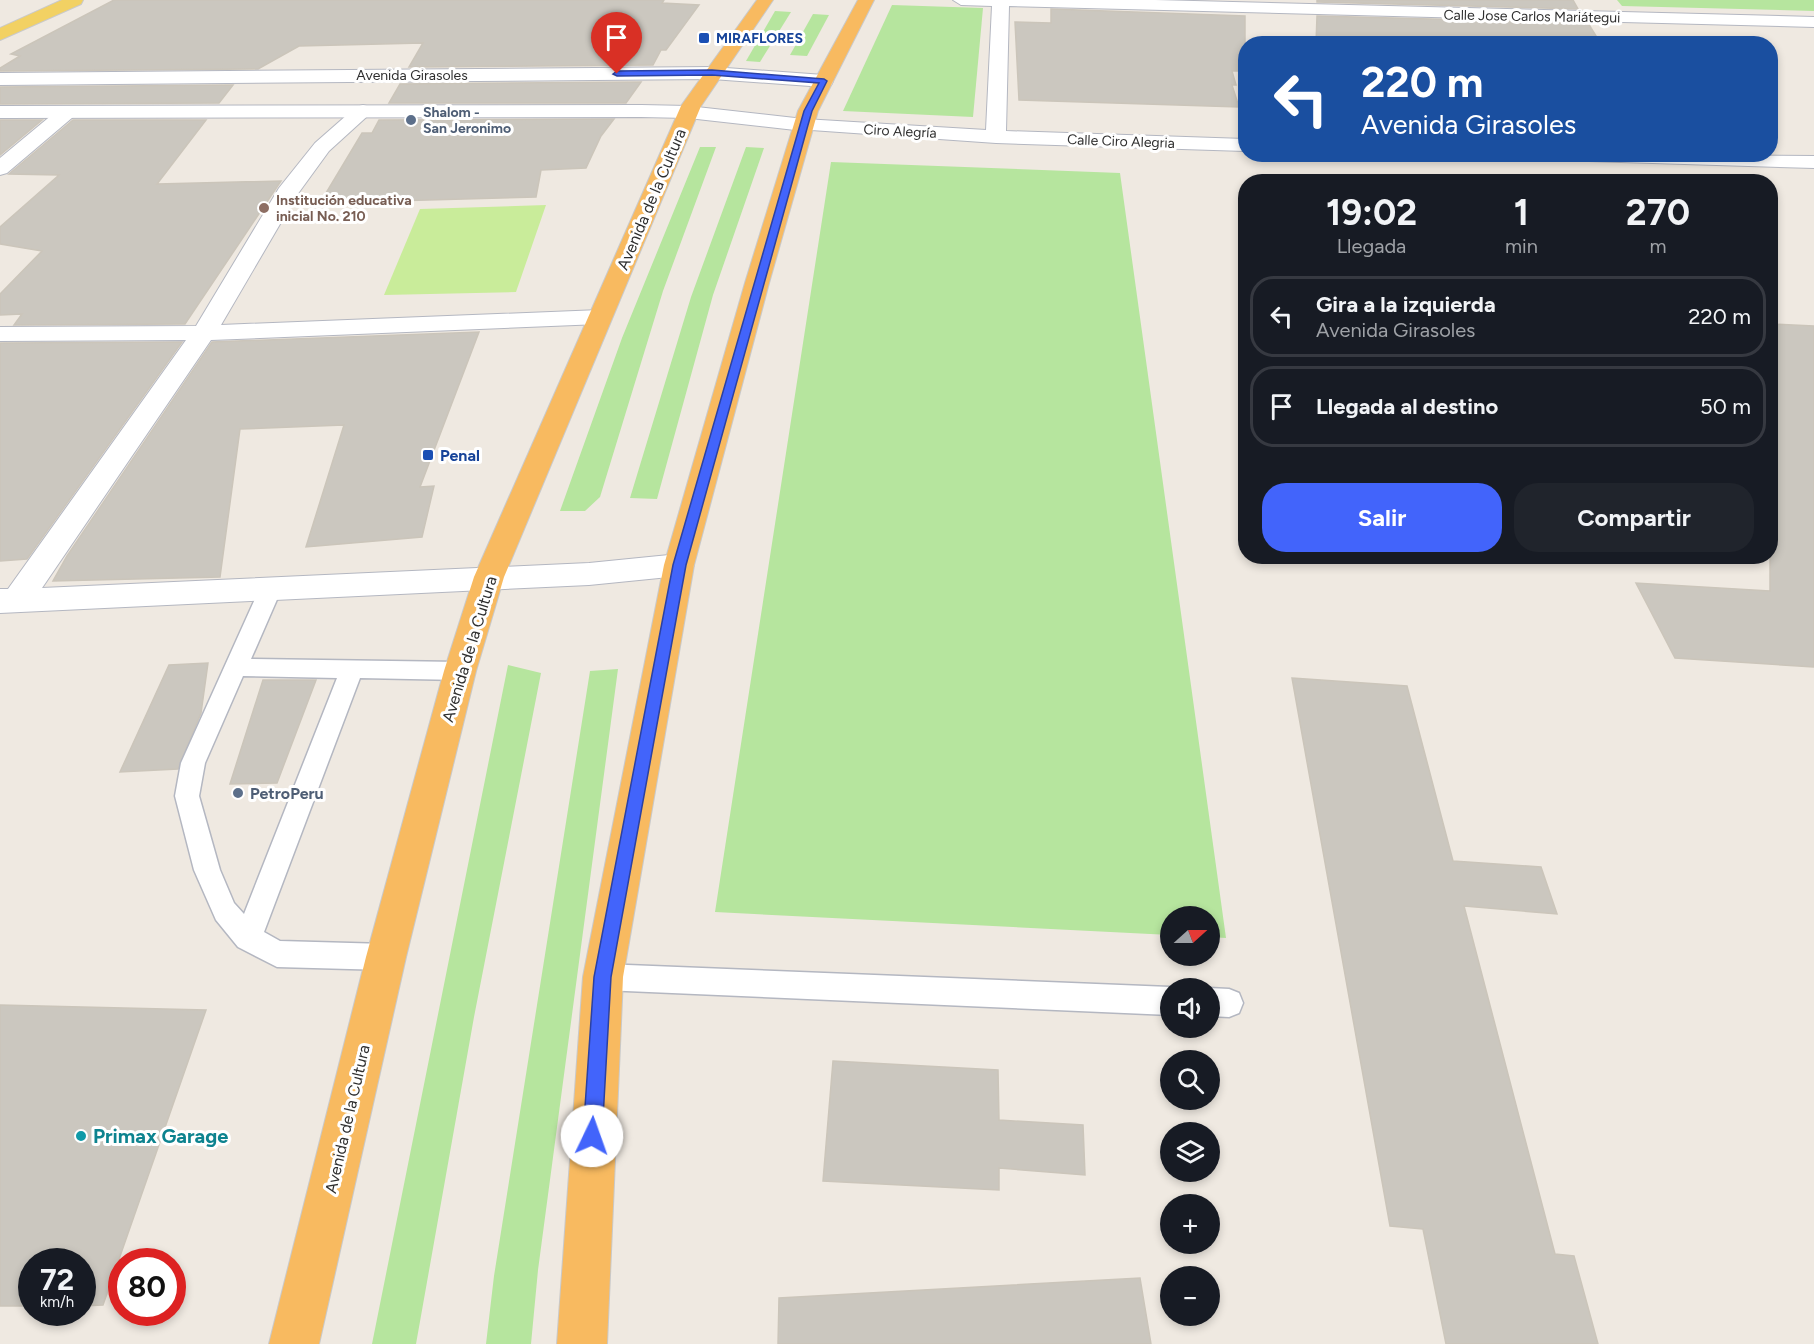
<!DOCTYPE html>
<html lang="es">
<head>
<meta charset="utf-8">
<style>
	:root { --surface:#171b24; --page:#20242c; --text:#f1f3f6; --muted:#9ea1a6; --line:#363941; --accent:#4264fb }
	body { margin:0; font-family:Figtree,sans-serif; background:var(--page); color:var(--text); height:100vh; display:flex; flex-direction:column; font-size:22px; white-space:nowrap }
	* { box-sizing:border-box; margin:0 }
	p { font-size:20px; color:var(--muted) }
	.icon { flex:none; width:33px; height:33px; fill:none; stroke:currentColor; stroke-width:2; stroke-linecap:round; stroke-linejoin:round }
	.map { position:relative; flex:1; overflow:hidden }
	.details { position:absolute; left:1238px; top:174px; width:540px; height:390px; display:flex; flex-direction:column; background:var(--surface); border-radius:24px; box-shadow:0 3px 9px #0003 }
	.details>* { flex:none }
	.guide { position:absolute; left:1238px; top:36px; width:540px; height:126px; border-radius:24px; box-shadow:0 3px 9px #0003; background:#1a4fa0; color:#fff; overflow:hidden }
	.needle { width:39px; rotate:69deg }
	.buttons { position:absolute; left:1160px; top:906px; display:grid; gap:12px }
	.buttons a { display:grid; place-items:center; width:60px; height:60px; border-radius:50%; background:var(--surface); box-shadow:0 3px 9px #0003; font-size:30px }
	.speed { position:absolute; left:18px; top:1248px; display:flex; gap:12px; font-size:30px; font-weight:700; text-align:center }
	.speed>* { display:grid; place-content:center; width:78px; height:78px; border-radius:50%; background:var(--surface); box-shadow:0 3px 9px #0003; line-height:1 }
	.speed small { font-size:15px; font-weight:400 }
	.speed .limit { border:9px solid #d22; background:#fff; color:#111 }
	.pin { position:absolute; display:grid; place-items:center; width:51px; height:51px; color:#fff; margin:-62px -26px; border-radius:50% 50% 50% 0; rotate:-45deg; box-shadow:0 0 6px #0007 }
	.pin .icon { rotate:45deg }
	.me { position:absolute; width:66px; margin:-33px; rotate:3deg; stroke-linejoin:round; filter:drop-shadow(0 0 4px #0008) }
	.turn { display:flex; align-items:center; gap:21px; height:126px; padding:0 24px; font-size:27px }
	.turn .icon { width:78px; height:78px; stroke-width:2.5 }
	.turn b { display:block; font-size:42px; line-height:51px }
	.eta { display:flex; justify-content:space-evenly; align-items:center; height:102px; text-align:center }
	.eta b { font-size:36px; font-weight:700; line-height:42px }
	.cta { display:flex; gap:12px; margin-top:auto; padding:12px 24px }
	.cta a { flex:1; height:69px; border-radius:24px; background:var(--accent); color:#fff; font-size:24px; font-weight:700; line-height:69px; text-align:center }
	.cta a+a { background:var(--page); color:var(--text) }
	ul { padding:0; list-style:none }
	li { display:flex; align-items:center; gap:18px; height:81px; margin:0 12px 9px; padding:0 12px; border:3px solid var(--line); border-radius:24px }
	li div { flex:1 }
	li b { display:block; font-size:22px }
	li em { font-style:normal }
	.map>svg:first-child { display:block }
</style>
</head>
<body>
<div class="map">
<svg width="1814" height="1344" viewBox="0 0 1814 1344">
	<rect width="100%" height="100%" fill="#efe9e1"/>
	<g fill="#b6e59e">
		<polygon points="1617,0 1814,0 1814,11 1622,6"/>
		<polygon points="892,5 983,8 973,117 843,111"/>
		<polygon points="775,11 791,12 760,62 746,61"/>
		<polygon points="813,14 829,15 807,56 790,55"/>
		<polygon points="700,147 716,147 663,291 600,497 585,511 560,511 622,338"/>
		<polygon points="746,147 764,148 713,295 657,499 630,498 691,297"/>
		<polygon points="831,162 1120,173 1226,938 1209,937 1209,916 1170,916 1170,935 715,912"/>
		<polygon points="508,665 541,673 474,1017 416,1344 372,1344"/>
		<polygon points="618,669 538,1270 531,1344 486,1344 494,1276 590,671"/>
	</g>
	<polygon fill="#c9ec9a" points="546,205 516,292 384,295 420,209"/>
	<g fill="#cbc7bf" stroke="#cbc5ba" stroke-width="1.5">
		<polygon points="114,0 664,0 662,3 699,5 666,50 661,50 653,65 409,67 423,43 299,46 258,69 0,71 0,68 20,56 11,54"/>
		<polygon points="1317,0 1573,0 1578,9 1317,2"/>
		<polygon points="1051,9 1245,16 1245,71 1232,71 1236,85 1232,85 1239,107 1019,100 1015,22 1051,23"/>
		<polygon points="1317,16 1588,23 1601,44 1316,44"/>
		<polygon points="641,82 626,103 389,103 400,84"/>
		<polygon points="233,85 219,103 0,104 0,87"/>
		<polygon points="614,119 601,136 586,168 541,170 536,197 320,203 362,133 372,133 379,120"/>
		<polygon points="0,120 42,120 0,155"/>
		<polygon points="73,120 206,120 157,184 281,181 185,324 14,325 22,314 0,315 0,294 42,251 0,244 0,227 59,175 9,174"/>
		<polygon points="1770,324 1814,326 1814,667 1675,658 1636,583 1770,591"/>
		<polygon points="479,332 420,487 434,486 422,537 306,547 344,425 240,429 220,577 53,581 67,556 212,342"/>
		<polygon points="182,342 27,559 0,561 0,343"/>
		<polygon points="208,663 201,713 178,769 120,772 169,665"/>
		<polygon points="1292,678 1407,686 1453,861 1541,867 1557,914 1464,906 1555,1254 1574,1256 1598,1344 1446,1344 1423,1229 1390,1226"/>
		<polygon points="263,680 316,680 277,783 230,784"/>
		<polygon points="0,1005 206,1010 103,1305 82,1306 82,1262 32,1262 32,1306 0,1306"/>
		<polygon points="833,1061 998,1070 999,1120 1083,1125 1085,1175 999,1168 999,1190 823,1181"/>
		<polygon points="1140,1278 1151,1344 778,1344 779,1298"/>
	</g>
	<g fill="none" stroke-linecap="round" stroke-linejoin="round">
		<defs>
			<g id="service">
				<path d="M 271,580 L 278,583 L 282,588 L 251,659 L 460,662 L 468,665 L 471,671 L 468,677 L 460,680 L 360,678 L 264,932 L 280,941 L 386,944 L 396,948 L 400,957 L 396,966 L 386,970 L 277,967 L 238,947 L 216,920 L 194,870 L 175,796 L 181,763 L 260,588 L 264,583 ZM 243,676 L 337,678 L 244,914 L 234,903 L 220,870 L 199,796 L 205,763 Z"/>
				<polygon points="603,964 1170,987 1173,988 1170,988 1170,1015 603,990 593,986 589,977 593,968"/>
				<polygon points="1209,988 1229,989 1239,993 1243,1003 1239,1013 1229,1017 1209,1016"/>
			</g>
			<g id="minor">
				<polygon points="953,0 1155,0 1814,17 1814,27 1009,6 1006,131 1245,139 1245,151 996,143 797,129 794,125 797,121 804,119 986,130 992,6 961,5"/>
				<polygon points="363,105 370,107 373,111 329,151 297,195 221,325 600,310 609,312 612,317 609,322 600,324 211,340 42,588 589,563 679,554 690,557 694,565 690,573 679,576 589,585 0,613 0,589 8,589 186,340 0,341 0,327 196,326 279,188 315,143 356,107"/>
				<polygon points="66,107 73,109 76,113 73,117 7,173 0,175 0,158 59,109"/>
				<polygon points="1547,154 1814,156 1814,168 1557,160 1550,158"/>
			</g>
			<g id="tertiary">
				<polygon points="712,67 824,75 831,77 833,81 831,85 824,87 712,79 0,85 0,73"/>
				<polygon points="641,105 688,106 804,119 811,121 814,125 811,129 804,131 688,118 641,117 0,118 0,106"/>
			</g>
			<polygon id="primary" points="62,0 83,0 81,4 0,40 0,28"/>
			<g id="trunk">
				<polygon points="757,0 773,0 701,106 504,577 476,671 406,957 319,1344 269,1344 366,957 444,671 474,577 681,106"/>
				<polygon points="858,0 874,0 818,111 769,283 694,565 623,977 607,1344 557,1344 583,977 664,565 745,283 798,111"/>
			</g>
		</defs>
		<use href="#service" stroke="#b4b7c1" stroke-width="3"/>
		<use href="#minor" stroke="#b4b7c1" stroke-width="2"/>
		<use href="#tertiary" stroke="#b4b7c1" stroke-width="2"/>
		<use href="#primary" stroke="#c9c9c9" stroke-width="2"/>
		<use href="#trunk" stroke="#c9c9c9" stroke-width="2"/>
		<use href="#service" fill="#fff" fill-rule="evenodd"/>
		<use href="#minor" fill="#fff" fill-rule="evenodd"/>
		<use href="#tertiary" fill="#fff" fill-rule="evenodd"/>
		<use href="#primary" fill="#f2d163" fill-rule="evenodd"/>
		<use href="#trunk" fill="#f8ba60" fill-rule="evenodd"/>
	</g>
	<polygon fill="#4264fb" stroke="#2b41a3" stroke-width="1.5" points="712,70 824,79 827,81 812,111 808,125 686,565 611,977 602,1136 599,1142 592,1145 586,1142 583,1136 594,977 673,565 800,125 804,111 819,83 712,75 617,76 613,74 617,71"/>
	<g fill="#1a4fb4" stroke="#fff" stroke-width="2">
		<rect x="698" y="32" width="12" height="12" rx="3"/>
		<rect x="422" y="449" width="12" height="12" rx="3"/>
	</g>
	<g fill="#5c6f8a" stroke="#fff" stroke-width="2">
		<circle cx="411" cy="120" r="6"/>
		<circle cx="238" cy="793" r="6"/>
	</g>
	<circle fill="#8d6e63" stroke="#fff" stroke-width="2" cx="264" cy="208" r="6"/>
	<circle fill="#0f9aa8" stroke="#fff" stroke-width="2" cx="81" cy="1136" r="6"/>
	<g text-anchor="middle" stroke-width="6" stroke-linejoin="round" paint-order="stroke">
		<g font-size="14" fill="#2e2e2e" stroke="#fff">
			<text transform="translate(1532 16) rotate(1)" y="5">Calle Jose Carlos Mariátegui</text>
			<text x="412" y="80">Avenida Girasoles</text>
			<text transform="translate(900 131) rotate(3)" y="5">Ciro Alegría</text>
			<text transform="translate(1121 141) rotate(2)" y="5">Calle Ciro Alegria</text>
		</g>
		<g font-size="14" font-weight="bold" fill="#164399" stroke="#fff" text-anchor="start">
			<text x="716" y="43">MIRAFLORES</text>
		</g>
		<g font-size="14" font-weight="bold" fill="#4e5e75" stroke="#fff" text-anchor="start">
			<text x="423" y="117">Shalom -<tspan x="423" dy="16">San Jeronimo</tspan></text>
		</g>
		<g font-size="14" font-weight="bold" fill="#785e54" stroke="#fff" text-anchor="start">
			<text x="276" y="205">Institución educativa<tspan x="276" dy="16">inicial No. 210</tspan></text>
		</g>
		<g font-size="16" fill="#2e2e2e" stroke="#fff">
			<text transform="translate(651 199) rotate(-67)" y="6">Avenida de la Cultura</text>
			<text transform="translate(469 649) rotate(-73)" y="6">Avenida de la Cultura</text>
			<text transform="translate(347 1119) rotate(-77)" y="6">Avenida de la Cultura</text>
		</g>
		<g font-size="16" font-weight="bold" fill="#164399" stroke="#fff" text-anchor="start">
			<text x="440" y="461">Penal</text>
		</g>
		<g font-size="16" font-weight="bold" fill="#4e5e75" stroke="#fff" text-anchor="start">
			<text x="250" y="799">PetroPeru</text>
		</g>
		<g font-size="20" font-weight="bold" fill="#0d838f" stroke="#fff" text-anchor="start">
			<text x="93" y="1143">Primax Garage</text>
		</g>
	</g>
</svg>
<div class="buttons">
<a><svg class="needle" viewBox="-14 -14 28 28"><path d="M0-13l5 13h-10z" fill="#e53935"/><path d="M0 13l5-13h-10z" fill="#9ea1a6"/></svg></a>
<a><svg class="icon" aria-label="sound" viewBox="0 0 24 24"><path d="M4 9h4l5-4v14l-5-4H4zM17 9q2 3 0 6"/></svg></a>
<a><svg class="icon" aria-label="search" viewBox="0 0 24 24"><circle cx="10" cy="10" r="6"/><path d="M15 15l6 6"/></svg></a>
<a><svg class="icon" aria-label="layers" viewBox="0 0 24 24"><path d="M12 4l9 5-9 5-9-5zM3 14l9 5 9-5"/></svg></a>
<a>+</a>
<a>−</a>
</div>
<div class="speed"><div>72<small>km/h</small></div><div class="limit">80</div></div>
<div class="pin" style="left:617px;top:74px;background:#d93025"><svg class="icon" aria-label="arrive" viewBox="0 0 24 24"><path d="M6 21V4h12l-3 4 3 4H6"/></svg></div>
<svg class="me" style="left:592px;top:1136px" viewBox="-20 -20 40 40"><circle r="19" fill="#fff"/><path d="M0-13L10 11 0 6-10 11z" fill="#4264fb"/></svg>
<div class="guide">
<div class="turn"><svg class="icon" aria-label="left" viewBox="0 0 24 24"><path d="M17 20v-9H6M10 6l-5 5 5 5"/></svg><div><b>220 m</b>Avenida Girasoles</div></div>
</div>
<section class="details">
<div class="eta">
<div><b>19:02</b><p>Llegada</p></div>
<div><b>1</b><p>min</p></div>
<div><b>270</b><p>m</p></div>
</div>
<ul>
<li><svg class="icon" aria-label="left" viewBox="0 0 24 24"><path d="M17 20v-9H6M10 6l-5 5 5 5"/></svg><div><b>Gira a la izquierda</b><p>Avenida Girasoles</p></div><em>220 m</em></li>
<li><svg class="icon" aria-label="arrive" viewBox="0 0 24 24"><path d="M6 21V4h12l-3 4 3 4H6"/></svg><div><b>Llegada al destino</b></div><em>50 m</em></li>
</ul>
<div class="cta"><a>Salir</a><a>Compartir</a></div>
</section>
</div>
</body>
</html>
